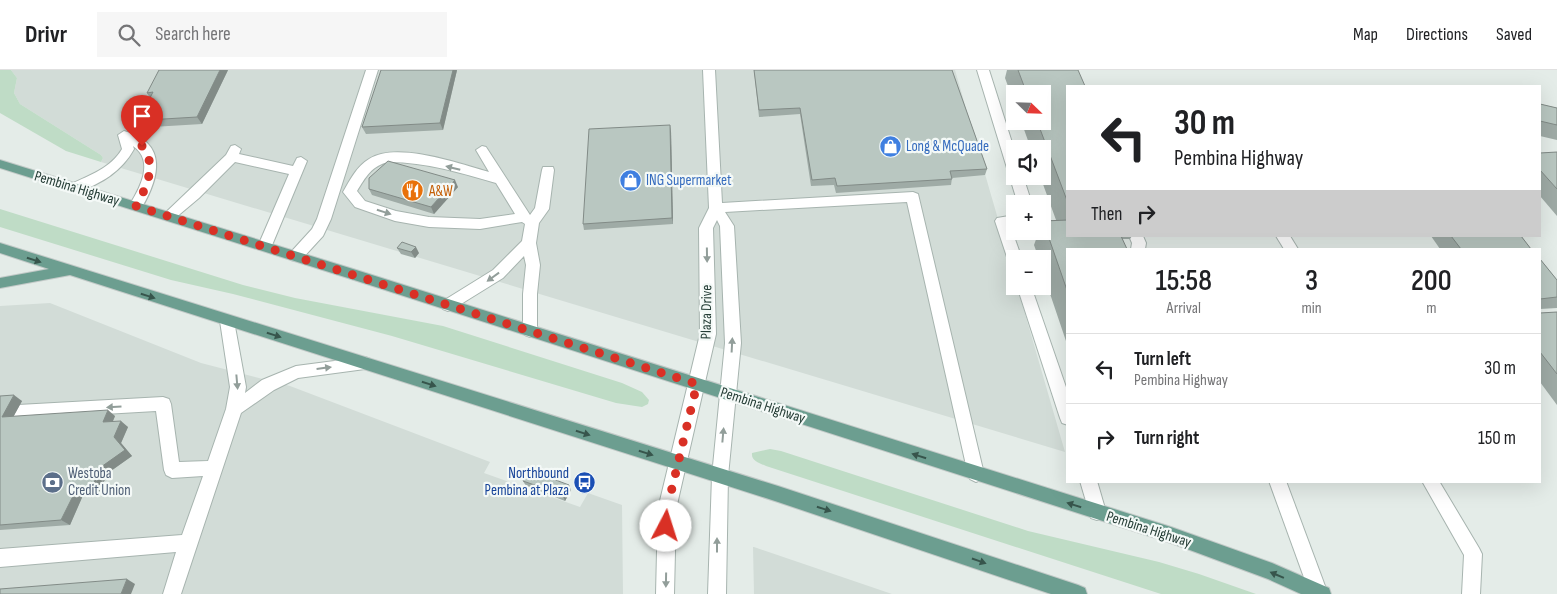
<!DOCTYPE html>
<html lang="en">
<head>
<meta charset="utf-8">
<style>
	:root { --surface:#fff; --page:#f6f6f6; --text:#202124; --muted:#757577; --line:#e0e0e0 }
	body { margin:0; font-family:"Sofia Sans Condensed",sans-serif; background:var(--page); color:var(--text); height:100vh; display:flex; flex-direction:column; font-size:19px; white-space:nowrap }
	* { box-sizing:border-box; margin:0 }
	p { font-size:16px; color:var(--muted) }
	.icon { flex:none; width:28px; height:28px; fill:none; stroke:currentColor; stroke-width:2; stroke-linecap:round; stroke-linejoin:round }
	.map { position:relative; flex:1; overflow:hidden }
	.side { position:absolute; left:1066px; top:178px; width:475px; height:235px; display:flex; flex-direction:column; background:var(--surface); border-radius:0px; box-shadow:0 5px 20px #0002 }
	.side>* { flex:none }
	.banner { position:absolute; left:1066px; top:15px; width:475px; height:152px; border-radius:0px; box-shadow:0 5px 20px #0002; background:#fff; color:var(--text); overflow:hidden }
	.needle { width:32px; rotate:113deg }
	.buttons { position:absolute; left:1006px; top:15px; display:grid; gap:10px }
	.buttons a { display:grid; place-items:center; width:45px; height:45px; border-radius:0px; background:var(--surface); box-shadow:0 5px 20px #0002; font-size:25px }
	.pin { position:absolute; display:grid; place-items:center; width:42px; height:42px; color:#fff; margin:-51px -21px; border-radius:50% 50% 50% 0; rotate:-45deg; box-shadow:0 0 5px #0007 }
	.pin .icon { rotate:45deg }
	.me { position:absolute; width:55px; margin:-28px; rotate:5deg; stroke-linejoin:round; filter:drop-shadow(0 0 4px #0008) }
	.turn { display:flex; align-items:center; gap:18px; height:105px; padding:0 25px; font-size:22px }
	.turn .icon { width:65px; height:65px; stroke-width:2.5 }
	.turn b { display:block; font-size:35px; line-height:42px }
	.then { display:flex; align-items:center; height:48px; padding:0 25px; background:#0003; gap:10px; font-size:19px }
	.eta { display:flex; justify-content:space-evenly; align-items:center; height:85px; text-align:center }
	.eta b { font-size:30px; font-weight:600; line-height:35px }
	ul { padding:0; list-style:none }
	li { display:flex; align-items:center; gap:15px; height:70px; padding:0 25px; border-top:1px solid var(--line) }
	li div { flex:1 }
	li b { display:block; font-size:19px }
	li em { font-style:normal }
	header { display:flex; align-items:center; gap:30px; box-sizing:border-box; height:70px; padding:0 25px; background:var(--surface); border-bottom:1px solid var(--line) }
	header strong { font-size:24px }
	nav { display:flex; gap:28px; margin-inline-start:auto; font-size:18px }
	.search { width:350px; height:45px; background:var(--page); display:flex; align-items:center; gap:12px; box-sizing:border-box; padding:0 18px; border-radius:0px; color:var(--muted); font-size:19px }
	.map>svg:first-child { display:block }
</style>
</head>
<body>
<header>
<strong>Drivr</strong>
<div class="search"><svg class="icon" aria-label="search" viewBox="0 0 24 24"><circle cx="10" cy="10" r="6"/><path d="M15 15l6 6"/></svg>Search here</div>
<nav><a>Map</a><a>Directions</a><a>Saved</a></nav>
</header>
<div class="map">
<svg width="1557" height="524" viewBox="0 0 1557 524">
	<rect width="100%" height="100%" fill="#e4ece8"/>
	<g fill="#d2dcd7">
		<polygon points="11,0 955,0 1015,208 1015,216 1017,216 1065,382 101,92 103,88 101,85 20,34 14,23 17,8"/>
		<polygon points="50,233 201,293 290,316 490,392 484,403 580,437 588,423 622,435 623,524 0,524 0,236"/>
		<polygon points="753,477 754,477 892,524 754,524"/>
	</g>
	<g fill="#bfdcc6">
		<polygon points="0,0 11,0 17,8 14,23 20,34 101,85 103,88 101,92 66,81 0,43"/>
		<polygon points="0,139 243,215 295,228 443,256 622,313 642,322 649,330 648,334 642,337 616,333 392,266 233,224 171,210 0,157"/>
		<path d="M 770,379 L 781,381 L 1028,461 L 1159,492 L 1199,504 L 1256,524 L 1161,524 L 766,396 C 759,393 751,391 752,383 Z"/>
	</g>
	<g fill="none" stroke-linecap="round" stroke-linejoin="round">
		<defs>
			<g id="minor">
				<polygon points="366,0 378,0 331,149 323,166 301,190 296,191 291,190 289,186 291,182 312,159 317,149"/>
				<polygon points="703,0 715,0 722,133 913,122 918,124 984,404 982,409 976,412 970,409 968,404 907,132 725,142 734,156 741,273 728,406 726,524 708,524 712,406 725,273 720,156 717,150 713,158 716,264 676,439 674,524 656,524 658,439 700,264 699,158 709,138"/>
				<polygon points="977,0 989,0 1015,82 1015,106 1023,106 1032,134 1018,134"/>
				<path d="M 124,61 C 169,73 159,109 141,139 L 131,139 L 129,136 C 140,118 155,91 133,76 L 134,79 C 122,101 100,115 76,122 L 71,120 L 69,117 L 71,114 C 90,105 111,98 122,79 L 118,65 Z"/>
				<polygon points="235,75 241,79 239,84 293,96 297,88 301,87 307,91 270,180 260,180 258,176 289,104 235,92 199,128 174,149 164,149 162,146 226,85 231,76"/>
				<path d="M 482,76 L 486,77 L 530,145 L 535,138 L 542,100 L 543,97 L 553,97 L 554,100 L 549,139 L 539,153 L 536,173 L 540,195 L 537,224 L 537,261 L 535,265 L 530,267 L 525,265 L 523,261 L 523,224 L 526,195 L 524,186 L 503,208 L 453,239 L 448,241 L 443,239 L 441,235 L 443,231 L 493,200 L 522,171 L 525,154 L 522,152 L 480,159 L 429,157 L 395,151 L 355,137 L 343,122 C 350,110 357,96 369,89 C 397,71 460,94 489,102 L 476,80 ZM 389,92 C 426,92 461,103 496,113 L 515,144 L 480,149 L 429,147 L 396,141 L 365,131 L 357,121 C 365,108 372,95 389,92 Z"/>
				<polygon points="1015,145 1015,155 1010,155 1022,189 1015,189 1015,195 1010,194 1008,190 995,151 997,148"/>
				<polygon points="1129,166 1143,166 1146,173 1145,179 1131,179 1132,173"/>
				<polygon points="1276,166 1290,166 1298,179 1284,179"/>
				<polygon points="1017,216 1031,216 1068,323 1068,355 1062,353 1060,348"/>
				<polygon points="227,245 232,247 234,251 246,317 245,323 262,310 296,296 365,287 370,289 373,293 370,297 365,299 298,308 274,320 241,343 181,524 163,524 176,482 0,497 0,479 182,465 203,406 172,408 166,405 164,400 156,341 0,350 0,336 163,327 169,329 171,334 179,392 208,391 226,339 230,317 220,251 222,247"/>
				<polygon points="1080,411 1097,411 1106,442 1103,448 1097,450 1091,448"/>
				<polygon points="1269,411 1286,411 1328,524 1310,524"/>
				<polygon points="1422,411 1439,411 1479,478 1482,484 1480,524 1462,524 1464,485"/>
			</g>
			<g id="major">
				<polygon points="0,90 353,199 1171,457 1272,493 1329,518 1331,524 1301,524 1268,509 1171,473 348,208 0,98"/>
				<polygon points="0,173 778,416 1078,515 1085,518 1087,524 1051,524 778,432 70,205 0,218 0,208 49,199 0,183"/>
			</g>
		</defs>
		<use href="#minor" stroke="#a7b4af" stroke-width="2"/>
		<use href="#major" stroke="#c2c9c7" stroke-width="2"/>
		<use href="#minor" fill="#fff" fill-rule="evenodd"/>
		<use href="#major" fill="#6c9e90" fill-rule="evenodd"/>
	</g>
	<g fill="#9faba6">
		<polygon points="228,0 202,54 152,57 142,43 150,28 147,23"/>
		<polygon points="457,0 443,60 366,64 362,57"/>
		<polygon points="754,0 952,0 987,99 985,105 952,108 951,115 836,123 834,115 811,116 800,44 759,47"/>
		<polygon points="1007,0 1078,0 1068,16 1068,166 1132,166 1130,169 1123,169 1068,179 1068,277 1042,200 1042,189 1039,189 1034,175 1039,161 1042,161 1043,151 1056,150 1040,106 1042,106 1042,79 1031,79 1021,51 1042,51 1042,24 1015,24 1015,35 1005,8"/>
		<polygon points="1540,34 1557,38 1557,70 1540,66"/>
		<polygon points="671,61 673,154 584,160 583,154"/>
		<polygon points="1557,82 1557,146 1540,126 1540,83"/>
		<polygon points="458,117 434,144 372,125 369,119"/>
		<polygon points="1431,166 1521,166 1531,179 1440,179"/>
		<polygon points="397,178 419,183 415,188 401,184"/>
		<polygon points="1540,189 1557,210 1557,238 1540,239"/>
		<polygon points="1557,242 1557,335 1540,312 1540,243"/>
		<polygon points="0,326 22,331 13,347 115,346 113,351 128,357 121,373 132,386 108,403 99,422 84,423 70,455 0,460"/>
		<polygon points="523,411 571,420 565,431 526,416"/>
	</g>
	<g fill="#828b87">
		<polygon points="220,0 228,0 202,54 197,47"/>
		<polygon points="453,0 457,0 443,60 440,53"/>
		<polygon points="670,55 671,61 673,154 672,148"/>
		<polygon points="455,110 458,117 434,144 431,137"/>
		<polygon points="416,177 419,183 415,188 411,182"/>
		<polygon points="14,325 22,331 10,353 2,347"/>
		<polygon points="108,340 115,346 110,358 103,352"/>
		<polygon points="121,351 128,357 121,373 132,386 108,403 99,422 92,417"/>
		<polygon points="569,415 571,420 565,431 563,425"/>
		<polygon points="77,418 84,423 70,455 61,450"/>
		<polygon points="127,509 135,514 131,524 121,524"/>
	</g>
	<g fill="#b9c7c1" stroke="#828b87">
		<polygon points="159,0 220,0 197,47 147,50 151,43 142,43 153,22 147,23"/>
		<polygon points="381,0 453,0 440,53 362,57"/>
		<polygon points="754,0 952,0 987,99 950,101 952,109 837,116 835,108 812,110 800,38 759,40"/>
		<polygon points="1018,0 1078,0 1085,16 1068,16 1068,133 1037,51 1042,51 1042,24 1027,24"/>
		<polygon points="1540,34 1557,38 1557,55 1540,51"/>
		<polygon points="670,55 672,148 583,154 589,59"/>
		<polygon points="1557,82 1557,119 1540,100 1540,83"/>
		<polygon points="388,91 455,110 431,137 369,119 369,108"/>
		<polygon points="1068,150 1068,166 1121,166 1127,179 1068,179 1068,223 1043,151"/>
		<polygon points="1451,166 1521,166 1531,179 1461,179"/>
		<polygon points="402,172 416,177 411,182 397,178"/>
		<polygon points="1540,189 1557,210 1557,227 1540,229"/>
		<polygon points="1557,242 1557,304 1540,282 1540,243"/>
		<polygon points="14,325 2,347 108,340 103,352 121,351 114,367 125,380 101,397 92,417 77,418 61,450 0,455 0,326"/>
		<polygon points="529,400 569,415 563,425 523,411"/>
		<polygon points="127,509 121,524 0,524 0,519"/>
	</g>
	<defs><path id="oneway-solid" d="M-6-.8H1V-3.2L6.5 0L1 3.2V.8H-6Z" transform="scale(1.25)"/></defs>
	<g fill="#929e9a">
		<use href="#oneway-solid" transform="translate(453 98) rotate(-166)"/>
		<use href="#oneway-solid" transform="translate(384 142) rotate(18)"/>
		<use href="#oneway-solid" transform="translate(707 185) rotate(89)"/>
		<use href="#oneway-solid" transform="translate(493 207) rotate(144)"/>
		<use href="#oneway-solid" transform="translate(732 275) rotate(-87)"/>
		<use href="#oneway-solid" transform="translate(324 298) rotate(-7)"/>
		<use href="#oneway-solid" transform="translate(237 312) rotate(85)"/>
		<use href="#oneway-solid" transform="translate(114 337) rotate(177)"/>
		<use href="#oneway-solid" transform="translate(723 365) rotate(-85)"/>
		<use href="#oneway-solid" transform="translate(717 475) rotate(-90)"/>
		<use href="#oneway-solid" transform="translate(666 510) rotate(91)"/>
	</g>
	<g fill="#37554c">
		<use href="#oneway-solid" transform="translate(34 190) rotate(18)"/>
		<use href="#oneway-solid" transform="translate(148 226) rotate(17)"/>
		<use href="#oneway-solid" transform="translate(274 265) rotate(17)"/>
		<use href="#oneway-solid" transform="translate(429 314) rotate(18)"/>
		<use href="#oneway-solid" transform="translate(583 363) rotate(18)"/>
		<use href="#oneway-solid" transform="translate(646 383) rotate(17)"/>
		<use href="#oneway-solid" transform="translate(919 386) rotate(-162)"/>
		<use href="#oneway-solid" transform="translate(1074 435) rotate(-163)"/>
		<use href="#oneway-solid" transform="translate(824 439) rotate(18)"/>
		<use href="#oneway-solid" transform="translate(979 491) rotate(19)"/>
		<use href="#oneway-solid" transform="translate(1277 505) rotate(-157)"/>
	</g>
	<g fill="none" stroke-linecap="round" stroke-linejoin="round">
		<path stroke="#d93025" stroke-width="9" stroke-dasharray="0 16.2" d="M 142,76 C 158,95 146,118 136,136 L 697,314 L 667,439 L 666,456"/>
	</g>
	<defs>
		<symbol id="shop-disc" viewBox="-11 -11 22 22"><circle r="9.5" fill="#3f7fe0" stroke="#f4f9f7"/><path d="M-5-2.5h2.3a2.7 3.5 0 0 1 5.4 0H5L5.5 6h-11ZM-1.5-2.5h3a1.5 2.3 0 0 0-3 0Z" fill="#fff"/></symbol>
		<symbol id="restaurant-disc" viewBox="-11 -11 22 22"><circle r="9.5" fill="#e8710a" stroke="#f4f9f7"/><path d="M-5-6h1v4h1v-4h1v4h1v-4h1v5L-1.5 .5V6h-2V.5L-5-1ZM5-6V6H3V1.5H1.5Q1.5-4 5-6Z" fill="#fff"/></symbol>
		<symbol id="bank-disc" viewBox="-11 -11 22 22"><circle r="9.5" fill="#5c6f8a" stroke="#f4f9f7"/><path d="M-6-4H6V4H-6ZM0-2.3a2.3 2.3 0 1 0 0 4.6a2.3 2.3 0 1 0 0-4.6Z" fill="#fff"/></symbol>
		<symbol id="bus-disc" viewBox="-11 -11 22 22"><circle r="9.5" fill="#1a4fb4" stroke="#f4f9f7"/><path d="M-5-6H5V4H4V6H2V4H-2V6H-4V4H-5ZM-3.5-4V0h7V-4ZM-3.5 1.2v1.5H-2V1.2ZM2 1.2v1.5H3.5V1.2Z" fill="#fff"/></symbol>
	</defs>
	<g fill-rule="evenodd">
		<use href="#shop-disc" x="878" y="64" width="25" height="25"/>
		<use href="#shop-disc" x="618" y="98" width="25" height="25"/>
		<use href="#restaurant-disc" x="400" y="108" width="25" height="25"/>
		<use href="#bank-disc" x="40" y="400" width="25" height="25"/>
		<use href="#bus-disc" x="572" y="400" width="25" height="25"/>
	</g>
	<g text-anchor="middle" stroke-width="4.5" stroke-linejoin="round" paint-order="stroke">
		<g font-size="15" fill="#366cbe" stroke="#f4f9f7" text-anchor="start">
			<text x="906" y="81">Long &amp; McQuade</text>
			<text x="646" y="115">ING Supermarket</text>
		</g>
		<g font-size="15" fill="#253d36" stroke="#f4f9f7">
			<text transform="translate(77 118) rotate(17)" y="5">Pembina Highway</text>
			<text transform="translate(706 242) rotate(-89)" y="5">Plaza Drive</text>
			<text transform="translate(763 335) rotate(18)" y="5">Pembina Highway</text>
			<text transform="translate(1149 459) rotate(18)" y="5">Pembina Highway</text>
		</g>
		<g font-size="15" fill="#c56008" stroke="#f4f9f7" text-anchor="start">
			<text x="429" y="126">A&amp;W</text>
		</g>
		<g font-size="15" fill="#4e5e75" stroke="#f4f9f7" text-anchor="start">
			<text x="68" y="408">Westoba<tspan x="68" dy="17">Credit Union</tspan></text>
		</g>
		<g font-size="15" fill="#164399" stroke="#f4f9f7" text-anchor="end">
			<text x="569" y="408">Northbound<tspan x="569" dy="17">Pembina at Plaza</tspan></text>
		</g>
	</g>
</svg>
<div class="buttons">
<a><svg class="needle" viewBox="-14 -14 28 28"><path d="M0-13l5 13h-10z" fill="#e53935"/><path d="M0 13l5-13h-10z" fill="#757577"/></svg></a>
<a><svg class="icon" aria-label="sound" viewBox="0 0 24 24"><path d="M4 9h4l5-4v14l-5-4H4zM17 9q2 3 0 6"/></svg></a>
<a>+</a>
<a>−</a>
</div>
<div class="pin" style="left:142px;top:76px;background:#d93025"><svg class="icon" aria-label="arrive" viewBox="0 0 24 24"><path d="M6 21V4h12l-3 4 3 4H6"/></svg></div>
<svg class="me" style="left:666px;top:456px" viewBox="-20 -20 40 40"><circle r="19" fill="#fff"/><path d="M0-13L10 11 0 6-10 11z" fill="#d93025"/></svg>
<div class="banner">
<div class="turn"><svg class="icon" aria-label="left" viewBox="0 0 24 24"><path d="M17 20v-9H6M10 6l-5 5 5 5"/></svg><div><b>30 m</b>Pembina Highway</div></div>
<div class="then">Then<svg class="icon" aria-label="right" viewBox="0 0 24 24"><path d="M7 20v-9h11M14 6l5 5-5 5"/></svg></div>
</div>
<section class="side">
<div class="eta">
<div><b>15:58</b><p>Arrival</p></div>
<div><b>3</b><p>min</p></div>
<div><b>200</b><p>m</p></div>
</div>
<ul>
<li><svg class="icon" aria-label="left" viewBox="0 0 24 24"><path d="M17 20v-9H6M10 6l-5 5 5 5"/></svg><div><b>Turn left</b><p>Pembina Highway</p></div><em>30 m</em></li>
<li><svg class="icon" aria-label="right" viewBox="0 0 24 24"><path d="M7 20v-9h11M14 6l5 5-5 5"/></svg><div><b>Turn right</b></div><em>150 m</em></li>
</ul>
</section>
</div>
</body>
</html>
